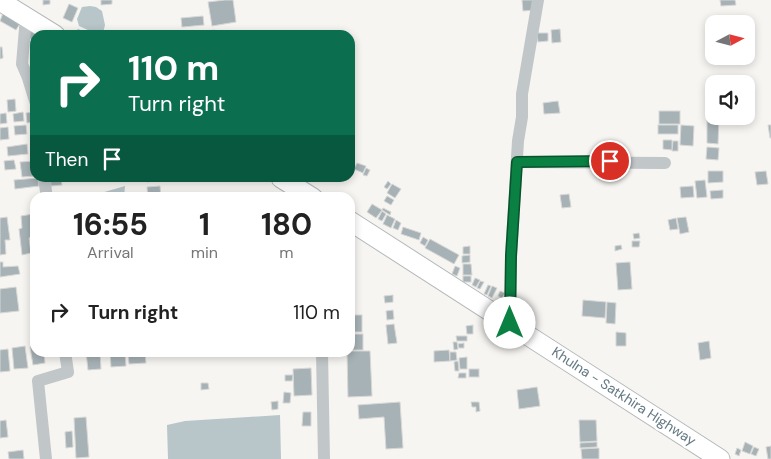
<!DOCTYPE html>
<html lang="en">
<head>
<meta charset="utf-8">
<style>
	:root { --surface:#fff; --page:#f6f6f6; --text:#222; --muted:#767676 }
	body { margin:0; font-family:"DM Sans",sans-serif; background:var(--page); color:var(--text); height:100vh; display:flex; flex-direction:column; font-size:19px; white-space:nowrap }
	* { box-sizing:border-box; margin:0 }
	p { font-size:16px; color:var(--muted) }
	.icon { flex:none; width:28px; height:28px; fill:none; stroke:currentColor; stroke-width:2; stroke-linecap:round; stroke-linejoin:round }
	.map { position:relative; flex:1; overflow:hidden }
	.drawer { position:absolute; left:30px; top:192px; width:325px; height:165px; display:flex; flex-direction:column; background:var(--surface); border-radius:15px; box-shadow:0 2px 8px #0003 }
	.drawer>* { flex:none }
	.banner { position:absolute; left:30px; top:30px; width:325px; height:152px; border-radius:15px; box-shadow:0 2px 8px #0003; background:#0b6e4f; color:#fff; overflow:hidden }
	.needle { width:32px; rotate:83deg }
	.tools { position:absolute; left:705px; top:15px; display:grid; gap:10px }
	.tools a { display:grid; place-items:center; width:50px; height:50px; border-radius:10px; background:var(--surface); box-shadow:0 2px 8px #0003; font-size:25px }
	.pin { position:absolute; display:grid; place-items:center; width:42px; height:42px; color:#fff; margin:-21px; border:2px solid #fff; border-radius:50%; box-shadow:0 1px 5px #0007 }
	.me { position:absolute; width:55px; margin:-28px; rotate:0deg; stroke-linejoin:round; filter:drop-shadow(0 0 4px #0008) }
	.turn { display:flex; align-items:center; gap:18px; height:105px; padding:0 15px; font-size:22px }
	.turn .icon { width:65px; height:65px; stroke-width:2.5 }
	.turn b { display:block; font-size:35px; line-height:42px }
	.then { display:flex; align-items:center; height:48px; padding:0 15px; background:#0003; gap:10px; font-size:19px }
	.eta { display:flex; justify-content:space-evenly; align-items:center; height:85px; text-align:center }
	.eta b { font-size:30px; font-weight:700; line-height:35px }
	ul { padding:0; list-style:none }
	li { display:flex; align-items:center; gap:15px; height:70px; padding:0 15px }
	li div { flex:1 }
	li b { display:block; font-size:19px }
	li em { font-style:normal }
	.map>svg:first-child { display:block }
</style>
</head>
<body>
<div class="map">
<svg width="771" height="459" viewBox="0 0 771 459">
	<rect width="100%" height="100%" fill="#f6f5f2"/>
	<g fill="#b8c6c9">
		<polygon points="90,6 96,7 102,11 105,25 103,33 99,35 79,26 77,19 82,7"/>
		<polygon points="125,186 124,197 95,197 94,195"/>
		<polygon points="280,415 281,459 168,459 167,425 185,421"/>
	</g>
	<g fill="#a7b2b6" stroke="#d7d7d5">
		<polygon points="43,0 50,0 50,4 43,5"/>
		<polygon points="101,0 112,0 112,4 101,5"/>
		<polygon points="225,0 233,0 236,22 212,26 208,2"/>
		<polygon points="522,0 534,0 535,10 523,11"/>
		<polygon points="720,0 735,0 736,5 721,6"/>
		<polygon points="69,4 78,8 72,22 63,18"/>
		<polygon points="3,13 21,22 16,30 0,21"/>
		<polygon points="203,16 204,25 182,27 181,18"/>
		<polygon points="78,29 88,35 74,35"/>
		<polygon points="560,29 561,42 552,43 551,30"/>
		<polygon points="29,30 37,35 35,35 35,42 26,36"/>
		<polygon points="215,30 216,35 198,35 198,32"/>
		<polygon points="293,32 293,35 283,35 282,33"/>
		<polygon points="537,33 548,33 548,41 538,42"/>
		<polygon points="0,47 2,47 3,58 0,59"/>
		<polygon points="15,99 16,111 8,112 7,100"/>
		<polygon points="558,101 560,113 544,114 543,103"/>
		<polygon points="707,106 714,106 714,116 719,116 718,144 707,143"/>
		<rect x="659" y="111" width="21" height="13"/>
		<polygon points="23,112 24,121 14,122 13,114"/>
		<polygon points="33,112 34,122 27,123 26,113"/>
		<polygon points="6,113 7,123 0,124 0,114"/>
		<rect x="724" y="116" width="16" height="5"/>
		<polygon points="26,125 27,134 15,135 14,126"/>
		<rect x="658" y="125" width="20" height="9"/>
		<polygon points="681,125 694,126 693,146 680,145"/>
		<polygon points="768,125 771,125 771,138 770,138"/>
		<polygon points="8,127 9,139 0,140 0,128"/>
		<polygon points="663,140 672,140 672,150 663,149"/>
		<polygon points="673,141 678,141 678,151 672,151"/>
		<polygon points="27,144 28,154 8,156 7,147"/>
		<polygon points="707,147 719,148 718,160 706,159"/>
		<polygon points="14,160 16,169 5,170 4,161"/>
		<polygon points="35,161 35,176 22,177 20,162"/>
		<polygon points="357,163 366,166 363,173 354,169"/>
		<polygon points="366,168 370,170 367,176 363,175"/>
		<polygon points="708,171 723,171 723,182 708,183"/>
		<polygon points="766,171 768,184 757,185 755,172"/>
		<polygon points="38,178 39,186 15,189 14,180"/>
		<polygon points="50,178 61,178 62,185 51,186"/>
		<polygon points="131,178 150,178 149,182 131,179"/>
		<polygon points="705,180 707,197 697,198 695,181"/>
		<polygon points="388,181 391,184 387,189 384,187"/>
		<polygon points="392,184 401,189 395,198 387,193"/>
		<polygon points="160,186 161,198 148,198 147,187"/>
		<polygon points="693,186 694,197 681,198 680,187"/>
		<polygon points="723,190 723,198 711,199 710,191"/>
		<polygon points="569,194 571,207 562,208 560,195"/>
		<polygon points="387,196 394,200 391,205 384,201"/>
		<polygon points="372,204 382,210 376,218 367,212"/>
		<polygon points="383,208 391,212 390,215 382,210"/>
		<polygon points="382,211 386,214 382,221 378,219"/>
		<polygon points="33,214 35,237 29,238 31,253 22,255 19,229 22,228 21,216"/>
		<polygon points="387,215 395,219 391,228 383,224"/>
		<polygon points="7,217 10,240 5,240 6,254 0,255 0,218"/>
		<polygon points="686,217 689,232 680,234 677,218"/>
		<polygon points="676,218 678,229 670,230 668,220"/>
		<polygon points="396,220 401,223 398,230 393,228"/>
		<polygon points="403,227 421,233 419,240 401,234"/>
		<polygon points="639,233 640,238 634,239 633,234"/>
		<polygon points="423,237 428,240 425,246 420,243"/>
		<polygon points="430,239 459,255 454,264 425,248"/>
		<polygon points="632,241 640,241 639,247 632,247"/>
		<polygon points="621,245 622,249 615,251 615,246"/>
		<polygon points="470,246 470,254 463,254 463,247"/>
		<polygon points="470,255 470,262 462,263 462,256"/>
		<polygon points="0,262 3,262 3,267 18,266 20,274 0,277"/>
		<polygon points="630,262 632,289 618,290 616,263"/>
		<polygon points="463,264 471,264 472,275 463,275"/>
		<polygon points="455,266 460,268 457,276 452,274"/>
		<rect x="463" y="276" width="8" height="6"/>
		<polygon points="475,278 480,280 476,287 472,285"/>
		<polygon points="480,281 484,282 480,289 477,288"/>
		<polygon points="488,285 491,286 487,295 484,294"/>
		<polygon points="492,286 497,288 492,298 488,296"/>
		<polygon points="16,287 19,311 0,313 0,289"/>
		<polygon points="500,291 505,293 502,298 498,296"/>
		<polygon points="393,295 393,302 385,303 384,296"/>
		<polygon points="583,300 606,302 605,318 582,316"/>
		<polygon points="607,302 616,303 615,324 606,323"/>
		<polygon points="393,310 394,319 387,320 386,311"/>
		<rect x="350" y="315" width="12" height="17"/>
		<polygon points="394,324 397,343 388,344 386,325"/>
		<polygon points="473,325 473,334 467,334 466,326"/>
		<polygon points="616,332 626,333 626,346 616,346"/>
		<rect x="350" y="334" width="13" height="16"/>
		<polygon points="456,336 467,336 467,341 457,341"/>
		<polygon points="709,341 711,358 700,360 698,343"/>
		<polygon points="453,342 457,342 458,349 454,350"/>
		<polygon points="464,343 464,348 459,348 458,344"/>
		<polygon points="25,346 28,368 14,369 12,348"/>
		<polygon points="30,347 35,347 35,352 44,352 45,363 33,365"/>
		<polygon points="8,349 10,371 0,372 0,350"/>
		<polygon points="449,350 450,361 434,362 434,351"/>
		<polygon points="350,351 370,351 372,396 348,397 347,352"/>
		<polygon points="86,352 100,352 101,369 88,370"/>
		<polygon points="110,352 125,352 126,366 111,367"/>
		<polygon points="128,352 145,352 146,363 129,364"/>
		<polygon points="450,352 456,352 457,360 450,361"/>
		<polygon points="467,357 467,369 460,369 459,358"/>
		<polygon points="458,361 459,371 455,371 454,362"/>
		<polygon points="311,368 312,395 294,396 293,369"/>
		<rect x="469" y="369" width="10" height="8"/>
		<polygon points="459,373 466,373 466,378 458,378"/>
		<polygon points="285,375 293,375 292,381 285,381"/>
		<polygon points="201,383 208,383 209,389 201,390"/>
		<polygon points="537,387 540,406 519,409 517,390"/>
		<polygon points="284,392 291,393 290,403 283,403"/>
		<polygon points="278,401 278,409 272,410 271,402"/>
		<polygon points="400,402 403,448 386,449 384,417 359,419 358,405"/>
		<polygon points="471,402 479,402 480,411 476,412 476,407 472,407"/>
		<polygon points="303,412 311,412 311,426 302,426"/>
		<polygon points="86,417 89,457 76,458 74,418"/>
		<polygon points="6,420 8,437 0,438 0,421"/>
		<polygon points="579,420 596,420 597,441 580,442"/>
		<polygon points="72,431 73,447 66,448 65,432"/>
		<polygon points="597,442 597,447 580,448 580,443"/>
		<polygon points="745,442 753,446 750,454 742,451"/>
		<polygon points="771,446 771,459 768,459 766,447"/>
		<polygon points="754,447 759,449 756,456 751,454"/>
		<polygon points="599,448 599,459 582,459 581,449"/>
		<polygon points="737,448 741,450 739,456 735,454"/>
		<polygon points="23,450 24,459 9,459 8,452"/>
	</g>
	<g fill="none" stroke-linecap="round" stroke-linejoin="round">
		<defs>
			<g id="highway">
				<polyline points="0,1 55,35"/>
				<polyline points="281,178 313,198"/>
				<polyline points="350,221 720,459"/>
			</g>
		</defs>
		<use href="#highway" stroke="#b4b8bb" stroke-width="21"/>
		<g stroke="#c1c6c8" stroke-width="12">
			<polyline points="26,17 22,64 28,78 35,101"/>
			<polyline points="517,162 665,163"/>
			<polyline points="44,178 47,198"/>
			<polyline points="510,323 511,256 518,141 522,117 522,94 538,0"/>
			<polyline points="322,352 324,459"/>
			<polyline points="46,459 38,381 68,372 65,352"/>
		</g>
		<use href="#highway" stroke="#fff" stroke-width="19"/>
	</g>
	<g fill="none" stroke-linecap="round" stroke-linejoin="round">
		<defs>
			<polyline id="route" points="510,323 511,256 517,162 610,161"/>
		</defs>
		<use href="#route" stroke="#07532c" stroke-width="12"/>
		<use href="#route" stroke="#0b8043" stroke-width="9"/>
	</g>
	<g text-anchor="middle" stroke-width="5" stroke-linejoin="round" paint-order="stroke">
		<g font-size="14" fill="#647984" stroke="#fff">
			<text transform="translate(624 396) rotate(33)" y="5">Khulna - Satkhira Highway</text>
		</g>
	</g>
</svg>
<div class="tools">
<a><svg class="needle" viewBox="-14 -14 28 28"><path d="M0-13l5 13h-10z" fill="#e53935"/><path d="M0 13l5-13h-10z" fill="#767676"/></svg></a>
<a><svg class="icon" aria-label="sound" viewBox="0 0 24 24"><path d="M4 9h4l5-4v14l-5-4H4zM17 9q2 3 0 6"/></svg></a>
</div>
<div class="pin" style="left:610px;top:161px;background:#d93025"><svg class="icon" aria-label="arrive" viewBox="0 0 24 24"><path d="M6 21V4h12l-3 4 3 4H6"/></svg></div>
<svg class="me" style="left:510px;top:323px" viewBox="-20 -20 40 40"><circle r="19" fill="#fff"/><path d="M0-13L10 11 0 6-10 11z" fill="#0b8043"/></svg>
<div class="banner">
<div class="turn"><svg class="icon" aria-label="right" viewBox="0 0 24 24"><path d="M7 20v-9h11M14 6l5 5-5 5"/></svg><div><b>110 m</b>Turn right</div></div>
<div class="then">Then<svg class="icon" aria-label="arrive" viewBox="0 0 24 24"><path d="M6 21V4h12l-3 4 3 4H6"/></svg></div>
</div>
<section class="drawer">
<div class="eta">
<div><b>16:55</b><p>Arrival</p></div>
<div><b>1</b><p>min</p></div>
<div><b>180</b><p>m</p></div>
</div>
<ul>
<li><svg class="icon" aria-label="right" viewBox="0 0 24 24"><path d="M7 20v-9h11M14 6l5 5-5 5"/></svg><div><b>Turn right</b></div><em>110 m</em></li>
</ul>
</section>
</div>
</body>
</html>
